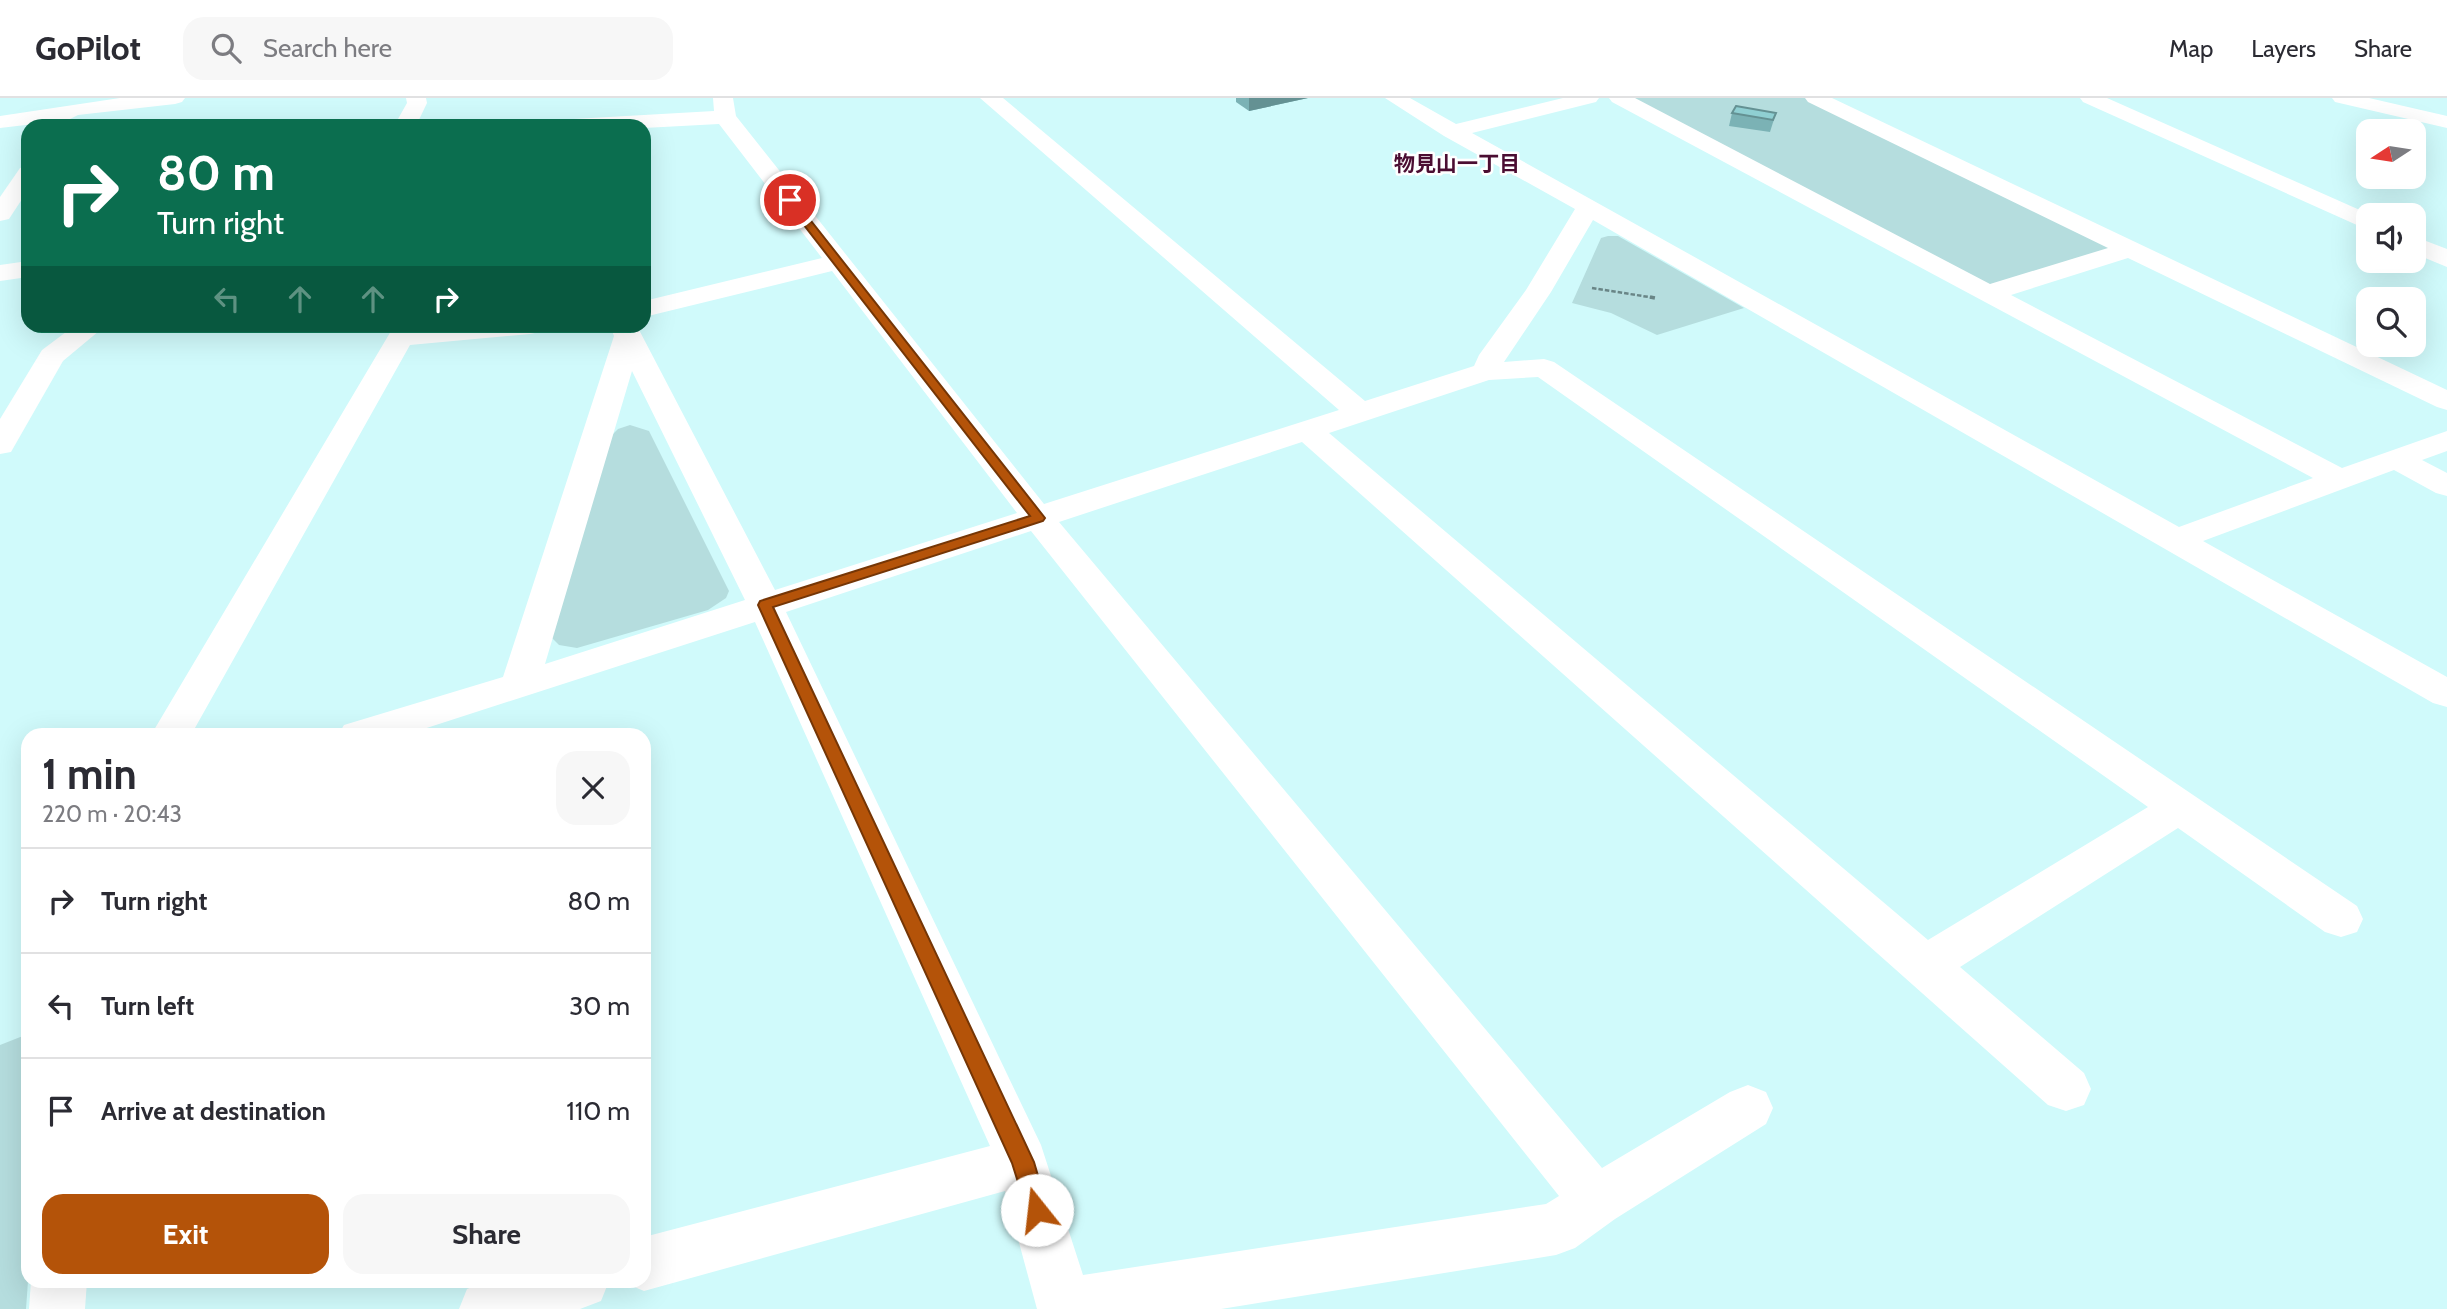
<!DOCTYPE html>
<html lang="en">
<head>
<meta charset="utf-8">
<style>
	:root { --surface:#fff; --page:#f7f7f7; --text:#2b2b33; --muted:#7c7c81; --line:#e1e1e2; --accent:#b45309 }
	body { margin:0; font-family:Cabin,"Noto Sans JP",sans-serif; background:var(--page); color:var(--text); height:100vh; display:flex; flex-direction:column; font-size:26px; white-space:nowrap }
	* { box-sizing:border-box; margin:0 }
	p { font-size:23px; color:var(--muted) }
	.icon { flex:none; width:38px; height:38px; fill:none; stroke:currentColor; stroke-width:2; stroke-linecap:round; stroke-linejoin:round }
	.map { position:relative; flex:1; overflow:hidden }
	.panel { position:absolute; left:21px; top:630px; width:630px; height:560px; display:flex; flex-direction:column; background:var(--surface); border-radius:21px; box-shadow:0 7px 28px #0002 }
	.panel>* { flex:none }
	.hud { position:absolute; left:21px; top:21px; width:630px; height:214px; border-radius:21px; box-shadow:0 7px 28px #0002; background:#0b6e4f; color:#fff; overflow:hidden }
	.needle { width:46px; rotate:258deg }
	.buttons { position:absolute; left:2356px; top:21px; display:grid; gap:14px }
	.buttons a { display:grid; place-items:center; width:70px; height:70px; border-radius:14px; background:var(--surface); box-shadow:0 7px 28px #0002; font-size:35px }
	.pin { position:absolute; display:grid; place-items:center; width:60px; height:60px; color:#fff; margin:-30px; border:4px solid #fff; border-radius:50%; box-shadow:0 2px 7px #0007 }
	.me { position:absolute; width:77px; margin:-38px; rotate:344deg; stroke-linejoin:round; filter:drop-shadow(0 0 5px #0008) }
	.turn { display:flex; align-items:center; gap:24px; height:147px; padding:0 21px; font-size:32px }
	.turn .icon { width:91px; height:91px; stroke-width:2.5 }
	.turn b { display:block; font-size:49px; line-height:60px }
	.lanes { display:flex; align-items:center; height:66px; padding:0 21px; background:#0003; justify-content:center; gap:35px; direction:ltr }
	.lanes .off { opacity:.35 }
	.round { display:grid; place-items:center; flex:none; width:74px; height:74px; border-radius:21px; background:var(--page) }
	.overview { display:flex; align-items:center; justify-content:space-between; height:119px; padding:0 21px }
	h1 { font-size:42px; font-weight:700; line-height:52px }
	.button { display:flex; gap:14px; margin-top:auto; padding:14px 21px }
	.button a { flex:1; height:80px; border-radius:21px; background:var(--accent); color:#fff; font-size:28px; font-weight:700; line-height:80px; text-align:center }
	.button a+a { background:var(--page); color:var(--text) }
	ul { padding:0; list-style:none }
	li { display:flex; align-items:center; gap:21px; height:105px; padding:0 21px; border-top:2px solid var(--line) }
	li div { flex:1 }
	li b { display:block; font-size:26px }
	li em { font-style:normal }
	header { display:flex; align-items:center; gap:42px; box-sizing:border-box; height:98px; padding:0 35px; background:var(--surface); border-bottom:2px solid var(--line) }
	header strong { font-size:33px }
	nav { display:flex; gap:38px; margin-inline-start:auto; font-size:24px }
	.search { width:490px; height:63px; background:var(--page); display:flex; align-items:center; gap:18px; box-sizing:border-box; padding:0 24px; border-radius:21px; color:var(--muted); font-size:26px }
	.map>svg:first-child { display:block }
</style>
</head>
<body>
<header>
<strong>GoPilot</strong>
<div class="search"><svg class="icon" aria-label="search" viewBox="0 0 24 24"><circle cx="10" cy="10" r="6"/><path d="M15 15l6 6"/></svg>Search here</div>
<nav><a>Map</a><a>Layers</a><a>Share</a></nav>
</header>
<div class="map">
<svg width="2447" height="1211" viewBox="0 0 2447 1211">
	<rect width="100%" height="100%" fill="#d0fafb"/>
	<g fill="#b5ddde">
		<polygon points="1619,0 1815,0 2130,151 1989,195"/>
		<polygon points="1608,138 1618,138 1744,210 1657,237 1611,215 1572,205 1601,140"/>
		<polygon points="630,327 649,333 729,493 726,500 708,512 577,550 559,547 550,538 612,337 618,331"/>
		<polygon points="28,936 28,1183 26,1211 0,1211 0,947"/>
	</g>
	<g fill="none" stroke-linecap="round" stroke-linejoin="round">
		<polyline stroke="#698586" stroke-width="2.5" stroke-dasharray="4.5 2" stroke-linecap="butt" points="1592,190 1655,200"/>
		<polyline stroke="#698586" stroke-width="3.5" stroke-dasharray="5 2.5" stroke-linecap="butt" points="1650,199 1655,200"/>
		<g fill="#fff" fill-rule="evenodd">
			<polygon points="120,0 185,0 182,4 175,6 78,17 68,22 0,30 0,18"/>
			<polygon points="406,0 426,0 427,5 416,28 394,28 407,5"/>
			<path d="M 713,0 L 733,0 L 736,18 L 1044,406 L 1339,312 L 980,0 L 1003,0 L 1365,303 L 1474,268 L 1479,257 L 1526,192 L 1575,111 L 1444,38 L 1385,0 L 1410,0 L 1456,26 L 1563,0 L 1599,0 L 1596,4 L 1472,35 L 2179,429 L 2313,380 L 1612,4 L 1609,0 L 1635,0 L 1990,186 L 2108,150 L 1808,4 L 1805,0 L 1832,0 L 2447,292 L 2447,312 L 2437,309 L 2128,160 L 2011,197 L 2342,370 L 2447,333 L 2447,353 L 2422,362 L 2447,375 L 2447,398 L 2436,395 L 2394,372 L 2203,443 L 2447,579 L 2447,609 L 2433,605 L 1593,122 L 1551,194 L 1504,264 L 1544,261 L 1554,264 L 2357,808 L 2363,821 L 2357,834 L 2341,839 L 2325,834 L 2178,730 L 1960,869 L 2084,975 L 2091,991 L 2084,1007 L 2066,1013 L 2048,1007 L 1302,344 L 1059,424 L 1602,1070 L 1730,994 L 1748,987 L 1766,994 L 1773,1010 L 1766,1026 L 1615,1121 L 1575,1150 L 1556,1157 L 1221,1211 L 1037,1211 L 1005,1093 L 644,1193 L 625,1185 L 624,1183 L 644,1183 L 644,1139 L 990,1048 L 755,524 L 405,637 L 338,637 L 344,627 L 503,579 L 614,238 L 610,228 L 637,228 L 775,492 L 1017,415 L 832,173 L 644,219 L 644,203 L 822,160 L 719,26 L 644,30 L 545,28 L 548,23 L 556,22 L 714,13 ZM 632,273 L 745,502 L 545,566 ZM 1538,279 L 2148,709 L 1928,842 L 1329,335 L 1489,282 ZM 1031,433 L 1559,1098 L 1546,1106 L 1083,1177 L 1041,1047 L 786,514 Z"/>
			<polygon points="2332,0 2369,0 2447,18 2447,30 2335,4"/>
			<polygon points="28,68 28,92 9,121 0,123 0,99 20,70"/>
			<polygon points="28,163 28,179 0,183 0,167"/>
			<polygon points="74,228 105,228 63,263 11,354 0,356 0,321 42,252"/>
			<polygon points="394,228 420,228 420,230 544,228 540,234 530,236 410,247 191,637 151,637"/>
			<polygon points="31,1183 87,1183 85,1211 29,1211"/>
			<polygon points="487,1183 609,1183 601,1203 580,1211 459,1211 467,1191"/>
		</g>
		<g fill="#fff" fill-rule="evenodd">
			<polygon points="2080,0 2107,0 2371,117 2368,117 2368,132 2083,4"/>
			<polygon points="2413,138 2447,151 2447,169 2413,155"/>
		</g>
	</g>
	<g fill="#7bb2b5">
		<polygon points="1236,0 1308,0 1249,13 1236,4"/>
		<polygon points="1732,15 1776,15 1770,34 1729,28"/>
	</g>
	<polygon fill="#649193" points="1249,0 1308,0 1249,13"/>
	<polygon fill="#8fcfd2" stroke="#649193" stroke-width="2" points="1736,8 1776,15 1773,22 1732,15"/>
	<polygon fill="#b45309" stroke="#753606" stroke-width="2" points="790,99 793,100 1045,420 1043,423 773,509 1034,1064 1048,1112 1044,1119 1037,1123 1029,1119 1012,1065 758,507 760,503 1030,418 786,104 785,102"/>
	<g text-anchor="middle" stroke-width="5" stroke-linejoin="round" paint-order="stroke">
		<g font-size="21" font-weight="bold" fill="#4b0d32" stroke="#fff">
			<text x="1457" y="73">物見山一丁目</text>
		</g>
	</g>
</svg>
<div class="buttons">
<a><svg class="needle" viewBox="-14 -14 28 28"><path d="M0-13l5 13h-10z" fill="#e53935"/><path d="M0 13l5-13h-10z" fill="#7c7c81"/></svg></a>
<a><svg class="icon" aria-label="sound" viewBox="0 0 24 24"><path d="M4 9h4l5-4v14l-5-4H4zM17 9q2 3 0 6"/></svg></a>
<a><svg class="icon" aria-label="search" viewBox="0 0 24 24"><circle cx="10" cy="10" r="6"/><path d="M15 15l6 6"/></svg></a>
</div>
<div class="pin" style="left:790px;top:102px;background:#d93025"><svg class="icon" aria-label="arrive" viewBox="0 0 24 24"><path d="M6 21V4h12l-3 4 3 4H6"/></svg></div>
<svg class="me" style="left:1037px;top:1112px" viewBox="-20 -20 40 40"><circle r="19" fill="#fff"/><path d="M0-13L10 11 0 6-10 11z" fill="#b45309"/></svg>
<div class="hud">
<div class="turn"><svg class="icon" aria-label="right" viewBox="0 0 24 24"><path d="M7 20v-9h11M14 6l5 5-5 5"/></svg><div><b>80 m</b>Turn right</div></div>
<div class="lanes"><svg class="icon off" aria-label="left" viewBox="0 0 24 24"><path d="M17 20v-9H6M10 6l-5 5 5 5"/></svg><svg class="icon off" aria-label="ahead" viewBox="0 0 24 24"><path d="M12 20V5M6 11l6-6 6 6"/></svg><svg class="icon off" aria-label="ahead" viewBox="0 0 24 24"><path d="M12 20V5M6 11l6-6 6 6"/></svg><svg class="icon" aria-label="right" viewBox="0 0 24 24"><path d="M7 20v-9h11M14 6l5 5-5 5"/></svg></div>
</div>
<section class="panel">
<div class="overview"><div><h1>1 min</h1><p>220 m · 20:43</p></div><a class="round"><svg class="icon" aria-label="close" viewBox="0 0 24 24"><path d="M6 6l12 12M18 6L6 18"/></svg></a></div>
<ul>
<li><svg class="icon" aria-label="right" viewBox="0 0 24 24"><path d="M7 20v-9h11M14 6l5 5-5 5"/></svg><div><b>Turn right</b></div><em>80 m</em></li>
<li><svg class="icon" aria-label="left" viewBox="0 0 24 24"><path d="M17 20v-9H6M10 6l-5 5 5 5"/></svg><div><b>Turn left</b></div><em>30 m</em></li>
<li><svg class="icon" aria-label="arrive" viewBox="0 0 24 24"><path d="M6 21V4h12l-3 4 3 4H6"/></svg><div><b>Arrive at destination</b></div><em>110 m</em></li>
</ul>
<div class="button"><a>Exit</a><a>Share</a></div>
</section>
</div>
</body>
</html>
